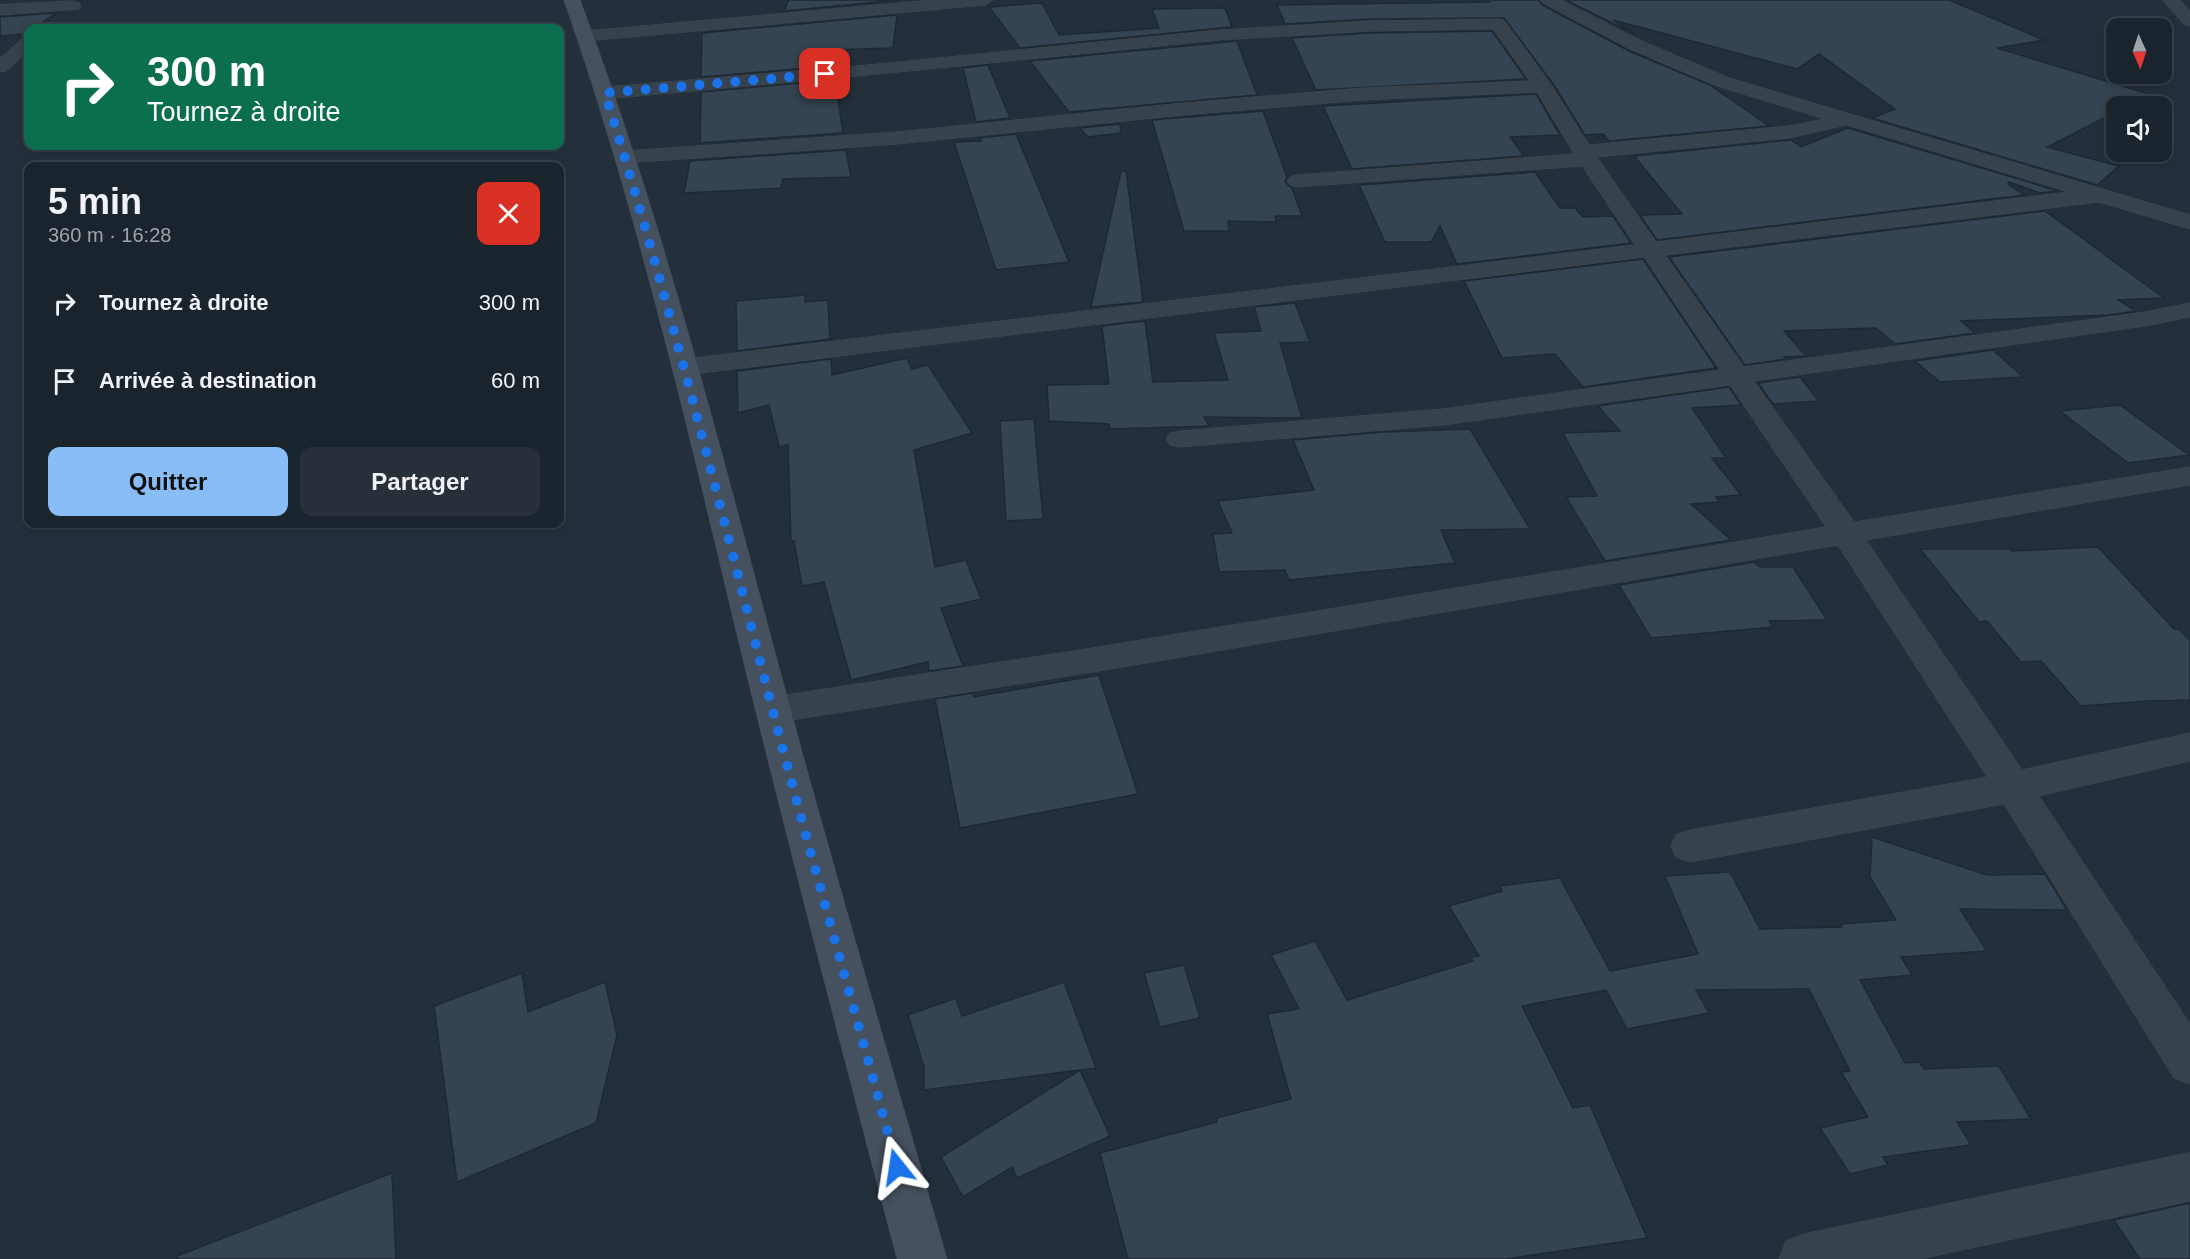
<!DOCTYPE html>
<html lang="fr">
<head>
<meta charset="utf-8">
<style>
	:root { --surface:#1a242d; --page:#273039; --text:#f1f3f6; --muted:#9fa4aa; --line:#384149; --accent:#88bdf7 }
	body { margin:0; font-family:Arial,sans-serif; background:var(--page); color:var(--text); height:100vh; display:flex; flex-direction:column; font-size:22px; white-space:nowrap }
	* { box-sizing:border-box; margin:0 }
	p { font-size:20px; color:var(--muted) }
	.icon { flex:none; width:33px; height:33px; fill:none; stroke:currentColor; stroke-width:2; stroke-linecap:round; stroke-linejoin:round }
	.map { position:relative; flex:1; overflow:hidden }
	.side { position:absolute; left:24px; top:162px; width:540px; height:366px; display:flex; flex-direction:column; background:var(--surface); border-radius:12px; box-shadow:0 3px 9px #0003,0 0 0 2px var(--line) }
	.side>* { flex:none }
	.top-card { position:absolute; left:24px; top:24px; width:540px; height:126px; border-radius:12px; box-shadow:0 3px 9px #0003,0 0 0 2px var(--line); background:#0b6e4f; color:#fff; overflow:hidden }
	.needle { width:39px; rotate:177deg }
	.tools { position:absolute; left:2106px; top:18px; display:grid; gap:12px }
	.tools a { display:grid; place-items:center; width:66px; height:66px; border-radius:12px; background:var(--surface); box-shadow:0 3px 9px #0003,0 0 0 2px var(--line); font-size:30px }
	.pin { position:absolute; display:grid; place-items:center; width:51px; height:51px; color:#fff; margin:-26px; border-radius:12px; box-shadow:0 3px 9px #0006 }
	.me { position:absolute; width:66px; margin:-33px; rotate:345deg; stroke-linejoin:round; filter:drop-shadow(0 0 4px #0008) }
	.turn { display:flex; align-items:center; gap:21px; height:126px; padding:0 24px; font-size:27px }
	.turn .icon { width:78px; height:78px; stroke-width:2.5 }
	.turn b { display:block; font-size:42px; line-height:51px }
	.round { display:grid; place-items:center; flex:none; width:63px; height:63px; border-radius:12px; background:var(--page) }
	.overview { display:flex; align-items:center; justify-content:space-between; height:102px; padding:0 24px }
	h1 { font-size:36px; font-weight:600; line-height:45px }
	.cta { display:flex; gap:12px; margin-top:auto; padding:12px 24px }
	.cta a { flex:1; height:69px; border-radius:12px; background:var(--accent); color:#111; font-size:24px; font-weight:600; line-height:69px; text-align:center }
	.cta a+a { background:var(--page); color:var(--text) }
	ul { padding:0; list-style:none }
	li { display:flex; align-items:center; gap:18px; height:78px; padding:0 24px }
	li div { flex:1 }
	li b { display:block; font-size:22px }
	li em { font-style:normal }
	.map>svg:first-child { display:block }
</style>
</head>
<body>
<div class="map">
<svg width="2190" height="1259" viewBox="0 0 2190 1259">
	<rect width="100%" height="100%" fill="#23303c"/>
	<g fill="#354452" stroke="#1e2933" stroke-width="1.5">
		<polygon points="789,0 898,0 784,11"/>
		<polygon points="1487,0 1539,0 1542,5 1629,51 1710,85 1769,126 1609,141 1603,134 1585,135 1554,85 1504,18 1370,19 1285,24 1277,5 1489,2"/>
		<polygon points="1566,0 1949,0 2044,40 1997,48 2152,95 2128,106 2116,106 2116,112 2047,147 2119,166 2097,185 1872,118 1895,109 1819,54 1797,69 1613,20 1636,35"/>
		<polygon points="1042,3 1059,35 1159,28 1152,9 1225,8 1232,27 1020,48 989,7"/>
		<polygon points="56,13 35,28 28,28 27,34 0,36 0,17"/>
		<polygon points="897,15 893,48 829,50 832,66 701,77 702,33"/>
		<polygon points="1492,31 1526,79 1316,90 1292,38 1370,33"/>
		<polygon points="1237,41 1257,95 1069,112 1030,61"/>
		<polygon points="988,65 1010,118 976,122 963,68"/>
		<polygon points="835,80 843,133 700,143 701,92"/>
		<polygon points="1536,94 1560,135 1510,137 1524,156 1352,169 1323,106"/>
		<polygon points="1263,111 1287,177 1285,182 1292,188 1302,216 1275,216 1276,222 1228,221 1229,231 1184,231 1152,120"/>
		<polygon points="1120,124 1121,133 1088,137 1080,128"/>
		<polygon points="1848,128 2058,191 2040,193 2009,182 2008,184 2024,195 1657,240 1640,215 1682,214 1634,156 1791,140 1801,147"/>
		<polygon points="1016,134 1069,262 996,270 954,142 981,141 980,138"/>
		<polygon points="846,150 851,177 783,179 781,188 684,193 690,161"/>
		<polygon points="1121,171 1126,171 1143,302 1091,307"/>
		<polygon points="1535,172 1560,208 1575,208 1583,217 1613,216 1631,243 1457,264 1440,226 1431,242 1385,242 1359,185"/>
		<polygon points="2045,211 2164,298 2118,300 2136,311 2109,315 1961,321 1975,333 1895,344 1876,328 1784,331 1806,356 1784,357 1785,359 1745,365 1669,257"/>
		<polygon points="1643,259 1716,368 1583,387 1555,354 1502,358 1464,281"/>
		<polygon points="805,295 805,302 828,300 830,339 737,351 736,301"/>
		<polygon points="1295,303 1310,342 1280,343 1302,418 1204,417 1209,426 1110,429 1109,424 1049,421 1047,385 1109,384 1102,326 1145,321 1153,382 1228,380 1214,333 1261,331 1254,307"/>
		<polygon points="1993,350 2023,377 1940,382 1915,361"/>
		<polygon points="907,358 912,369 928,365 972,433 914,450 935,567 966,560 981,599 941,608 963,666 929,671 928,662 851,680 824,582 802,586 794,541 791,541 788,445 779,447 769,405 738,413 737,371 831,359 832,375"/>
		<polygon points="1800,377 1819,401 1773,404 1758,383"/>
		<polygon points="1729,387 1741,405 1692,408 1726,458 1712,458 1741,495 1716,497 1719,502 1691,504 1731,540 1605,561 1566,497 1597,496 1563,433 1620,431 1598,406"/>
		<polygon points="2120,405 2189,455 2128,463 2060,411"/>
		<polygon points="1034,419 1043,519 1006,521 1000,421"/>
		<polygon points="1470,429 1530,529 1441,530 1455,563 1289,580 1285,570 1219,572 1213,534 1232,533 1218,501 1314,490 1293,440 1384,432"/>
		<polygon points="2098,547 2174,629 2179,629 2190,641 2190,700 2148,701 2081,706 2041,661 2021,662 1987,621 1979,622 1920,549 2010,549 2012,551"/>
		<polygon points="1754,562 1760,567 1793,567 1827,620 1769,621 1773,627 1651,638 1619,585"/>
		<polygon points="1099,675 1138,794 960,828 935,699 973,693 974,697"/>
		<polygon points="1872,837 1987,875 2045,874 2067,910 1960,909 1987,951 1901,957 1912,975 1860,980 1905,1063 1919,1062 1924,1069 1999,1066 2031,1119 1957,1122 1971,1145 1883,1157 1888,1165 1850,1174 1820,1128 1868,1117 1841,1072 1850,1071 1809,989 1696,990 1709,1013 1627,1029 1606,990 1522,1006 1573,1108 1590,1105 1647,1238 1506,1259 1128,1259 1100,1153 1217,1122 1216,1118 1291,1099 1267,1014 1299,1009 1271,955 1315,941 1347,1000 1473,961 1471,957 1479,956 1449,906 1502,891 1500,886 1560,878 1610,971 1698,954 1665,876 1730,872 1760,929 1842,927 1841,924 1896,920 1870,877"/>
		<polygon points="1184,965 1200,1018 1160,1027 1144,973"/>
		<polygon points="522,973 528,1012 605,982 617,1035 596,1123 457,1182 434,1006"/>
		<polygon points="1064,982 1096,1068 1080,1070 1110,1136 1017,1178 1012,1167 963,1197 941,1157 1080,1070 924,1090 924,1067 908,1015 956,998 962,1016"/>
		<polygon points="392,1173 396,1259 178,1259 177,1256"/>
		<polygon points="2190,1203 2190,1259 2140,1259 2114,1220"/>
	</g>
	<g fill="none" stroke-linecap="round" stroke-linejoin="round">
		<defs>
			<g id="street">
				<polygon points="932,0 993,0 985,5 586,41 580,40 578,36 580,32 586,31"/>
				<path d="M 1541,0 L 1561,0 L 1642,41 L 1729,78 L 2190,215 L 2190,229 L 2099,202 L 1665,255 L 1744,367 L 2145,312 L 2190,303 L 2190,317 L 2145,326 L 1754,381 L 1854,522 L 2190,467 L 2190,485 L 1866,540 L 2022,770 L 2190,733 L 2190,761 L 2039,796 L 2190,1024 L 2190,1084 L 2174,1078 L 2004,804 L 1690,862 L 1676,857 L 1671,846 L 1676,835 L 1690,830 L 1987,777 L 1838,545 L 1099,671 L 773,723 L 761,719 L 755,710 L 761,701 L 773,697 L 1099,647 L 1826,527 L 1730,385 L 1443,425 L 1180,447 L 1170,445 L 1166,439 L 1170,433 L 1180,431 L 1443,409 L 1720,370 L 1644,257 L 685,375 L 676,372 L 672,367 L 676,362 L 685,359 L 1635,245 L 1582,166 L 1297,187 L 1290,185 L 1287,181 L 1290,177 L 1297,175 L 1574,154 L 1537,92 L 1363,100 L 1183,115 L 897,144 L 625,163 L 618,161 L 615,157 L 618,153 L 625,151 L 897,132 L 1183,103 L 1363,88 L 1530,81 L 1493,29 L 1370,31 L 1219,40 L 868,75 L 605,99 L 598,97 L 596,93 L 598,89 L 605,87 L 868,65 L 1219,30 L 1370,21 L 1498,19 L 1504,20 L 1552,86 L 1589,145 L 1789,126 L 1825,119 L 1717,86 L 1630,49 L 1543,3 ZM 1847,125 L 2069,192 L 1656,242 L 1597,157 L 1789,138 Z"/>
				<polygon points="2163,0 2180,0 2190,11 2190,26 2184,24"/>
				<polygon points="73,1 79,3 81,6 79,9 0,15 0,5"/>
				<polygon points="28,38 28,51 6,71 0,72 0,58 22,39"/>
				<polygon points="2190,1153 2190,1201 1920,1259 1779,1259 1786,1241 1804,1234"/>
			</g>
			<path id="secondary" d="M 564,0 L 580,0 C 664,223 721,452 783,682 C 835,875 892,1067 947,1259 L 897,1259 C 846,1065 795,871 747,676 C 692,448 641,221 564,0 Z"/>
		</defs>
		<use href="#street" stroke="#404b55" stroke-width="1"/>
		<use href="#secondary" stroke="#404b55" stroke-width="1"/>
		<use href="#street" fill="#37424c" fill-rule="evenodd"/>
		<use href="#secondary" fill="#45515f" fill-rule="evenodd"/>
	</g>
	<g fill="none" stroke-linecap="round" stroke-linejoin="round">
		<path stroke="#1a73e8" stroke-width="10" stroke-dasharray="0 18" d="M 825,74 L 605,93 C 668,296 719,502 772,708 C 812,862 856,1014 897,1167"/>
	</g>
</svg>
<div class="tools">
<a><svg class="needle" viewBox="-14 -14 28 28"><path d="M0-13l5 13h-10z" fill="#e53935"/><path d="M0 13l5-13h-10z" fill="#9fa4aa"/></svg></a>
<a><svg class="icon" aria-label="sound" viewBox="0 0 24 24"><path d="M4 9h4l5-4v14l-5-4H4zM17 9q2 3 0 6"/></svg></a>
</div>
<div class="pin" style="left:825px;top:74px;background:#d93025"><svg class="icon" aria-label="arrive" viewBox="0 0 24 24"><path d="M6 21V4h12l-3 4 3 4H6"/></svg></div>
<svg class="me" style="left:897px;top:1167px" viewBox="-20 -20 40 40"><path d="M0-17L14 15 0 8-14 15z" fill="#1a73e8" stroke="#fff" stroke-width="4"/></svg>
<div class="top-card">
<div class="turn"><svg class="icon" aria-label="right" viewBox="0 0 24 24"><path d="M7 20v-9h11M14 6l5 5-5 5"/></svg><div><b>300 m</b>Tournez à droite</div></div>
</div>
<section class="side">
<div class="overview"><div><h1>5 min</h1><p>360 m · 16:28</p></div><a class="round" style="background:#d93025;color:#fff"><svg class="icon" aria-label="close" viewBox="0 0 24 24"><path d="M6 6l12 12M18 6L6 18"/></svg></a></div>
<ul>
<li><svg class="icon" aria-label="right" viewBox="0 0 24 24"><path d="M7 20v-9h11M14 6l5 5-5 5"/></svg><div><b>Tournez à droite</b></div><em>300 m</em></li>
<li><svg class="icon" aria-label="arrive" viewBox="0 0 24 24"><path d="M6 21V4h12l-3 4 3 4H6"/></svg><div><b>Arrivée à destination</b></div><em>60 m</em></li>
</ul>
<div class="cta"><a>Quitter</a><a>Partager</a></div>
</section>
</div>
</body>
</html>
